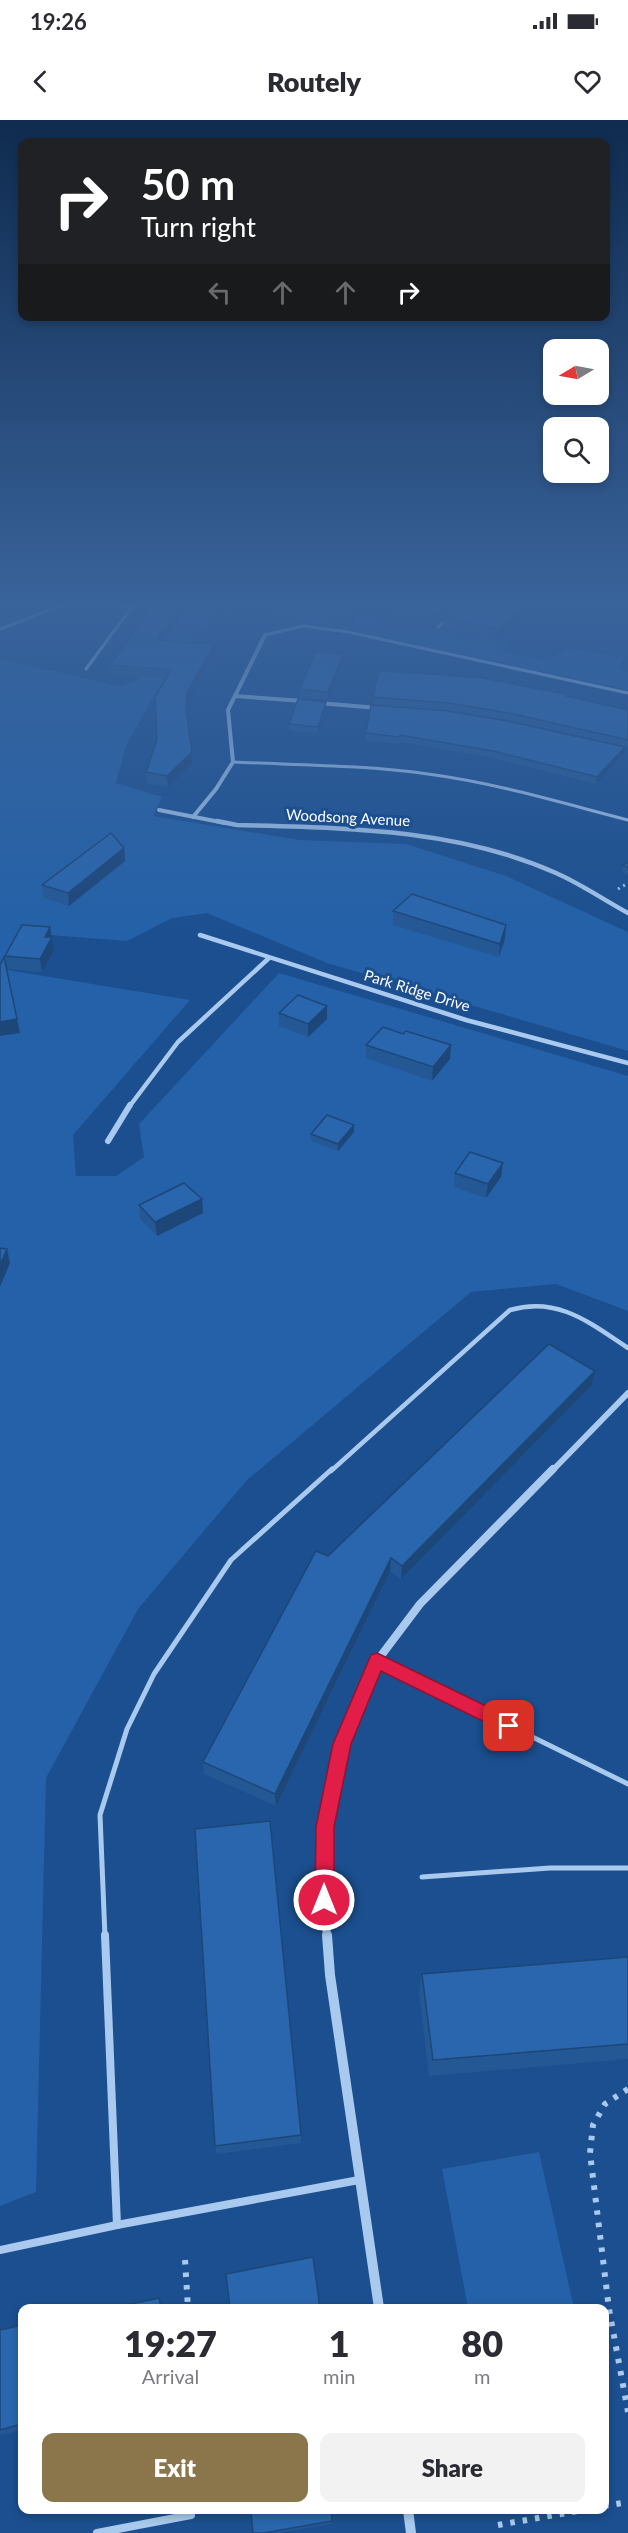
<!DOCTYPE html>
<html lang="en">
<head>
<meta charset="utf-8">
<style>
	:root { --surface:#fff; --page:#f2f2f3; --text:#2b2b33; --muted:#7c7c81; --accent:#8a764a }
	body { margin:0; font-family:Lato,sans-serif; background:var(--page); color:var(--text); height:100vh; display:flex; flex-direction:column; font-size:22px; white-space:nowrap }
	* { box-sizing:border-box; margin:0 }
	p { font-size:20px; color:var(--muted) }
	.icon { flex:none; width:33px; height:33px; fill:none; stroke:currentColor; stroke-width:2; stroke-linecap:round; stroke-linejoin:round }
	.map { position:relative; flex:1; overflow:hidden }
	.details { position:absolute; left:18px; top:2184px; width:591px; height:210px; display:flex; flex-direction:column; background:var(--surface); border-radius:12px; box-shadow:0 3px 9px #0003 }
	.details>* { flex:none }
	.hud { position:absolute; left:18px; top:18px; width:592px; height:183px; border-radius:12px; box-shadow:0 3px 9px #0003; background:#202124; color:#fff; overflow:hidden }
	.needle { width:39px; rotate:260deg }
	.buttons { position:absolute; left:543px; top:219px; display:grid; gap:12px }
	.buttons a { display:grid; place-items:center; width:66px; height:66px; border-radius:12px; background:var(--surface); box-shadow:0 3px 9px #0003; font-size:30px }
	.pin { position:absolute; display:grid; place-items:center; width:51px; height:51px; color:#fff; margin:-26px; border-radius:12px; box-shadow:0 3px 9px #0006 }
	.me { position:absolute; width:66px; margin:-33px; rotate:0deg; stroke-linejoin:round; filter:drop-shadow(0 0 4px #0008) }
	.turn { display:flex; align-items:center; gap:21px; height:126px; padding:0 24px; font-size:27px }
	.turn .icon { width:78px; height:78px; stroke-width:2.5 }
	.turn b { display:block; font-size:42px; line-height:51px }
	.lanes { display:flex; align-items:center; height:57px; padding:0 24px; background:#0003; justify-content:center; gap:30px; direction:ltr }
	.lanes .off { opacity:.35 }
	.eta { display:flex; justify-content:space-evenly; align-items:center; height:102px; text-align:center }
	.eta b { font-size:36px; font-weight:800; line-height:42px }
	.button { display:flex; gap:12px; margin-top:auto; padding:12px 24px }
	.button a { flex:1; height:69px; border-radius:12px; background:var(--accent); color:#fff; font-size:24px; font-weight:800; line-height:69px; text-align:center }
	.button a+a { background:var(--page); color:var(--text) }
	.status { display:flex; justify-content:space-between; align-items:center; height:42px; padding:0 30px; background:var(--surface); direction:ltr }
	.status svg { height:16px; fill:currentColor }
	header { display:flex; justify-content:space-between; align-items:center; height:78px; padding:0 24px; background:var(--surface); font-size:27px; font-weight:800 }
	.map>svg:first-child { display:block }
</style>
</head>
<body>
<div class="status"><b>19:26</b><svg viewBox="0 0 49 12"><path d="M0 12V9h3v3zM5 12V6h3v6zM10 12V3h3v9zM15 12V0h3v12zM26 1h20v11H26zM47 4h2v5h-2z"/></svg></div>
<header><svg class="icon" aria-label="back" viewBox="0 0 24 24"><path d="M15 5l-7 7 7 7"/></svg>Routely<svg class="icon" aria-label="heart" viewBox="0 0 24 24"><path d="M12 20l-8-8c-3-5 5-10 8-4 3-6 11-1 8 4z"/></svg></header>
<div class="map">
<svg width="628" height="2413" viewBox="0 0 628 2413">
	<rect width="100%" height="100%" fill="#1b4f8f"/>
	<g fill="#2461a8">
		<polygon points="194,480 216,484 211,491 212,497 192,523 181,529 126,625 116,663 162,677 153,696 299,720 406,724 506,756 628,812 628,931 327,843 207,793 172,798 127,821 23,813 1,849 190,880 73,1015 76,1056 116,1056 144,1037 139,1004 279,853 628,956 628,1191 556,1164 471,1172 247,1360 138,1489 46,1658 36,2072 0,2086 0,539 118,566 135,562"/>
		<polygon points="234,480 277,480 447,513 508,522 502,532 548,541 566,528 623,538 618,548 628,553 628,570 312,502"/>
		<polygon points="539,2032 574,2188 468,2188 442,2049"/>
	</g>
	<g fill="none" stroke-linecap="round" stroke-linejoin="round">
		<polyline stroke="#a9c9ee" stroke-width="3" stroke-dasharray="2 4" stroke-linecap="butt" points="618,769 628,763"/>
		<g stroke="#a9c9ee" stroke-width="6" stroke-dasharray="4.5 8" stroke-linecap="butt">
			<polyline points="628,1969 605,1984 593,2005 590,2033 609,2189 628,2292"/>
			<polyline points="185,2140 188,2188"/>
			<polyline points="604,2386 628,2382"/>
			<polyline points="498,2405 584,2390"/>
		</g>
		<g stroke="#a9c9ee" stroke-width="3">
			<polyline points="438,507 447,500"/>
			<polyline points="0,509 67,483 132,486"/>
			<polyline points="265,515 303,506 348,512 628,573"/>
			<polyline points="86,549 137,480"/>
			<path d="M 233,642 C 298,645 364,645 428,654 C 496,663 562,683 628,700"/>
		</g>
		<path stroke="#a9c9ee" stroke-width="4.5" d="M 331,1351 L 510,1190 C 558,1176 590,1203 628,1228"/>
		<g stroke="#a9c9ee" stroke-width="5">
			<polyline points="378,1541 628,1664"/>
			<polyline points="422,1757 550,1748 628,1748"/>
			<polyline points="105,1817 100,1695 127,1609 154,1554 231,1440 332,1349"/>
		</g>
		<g stroke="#a9c9ee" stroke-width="8">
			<polyline points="105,1815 117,2105"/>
			<polyline points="0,2130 117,2105 359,2060"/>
			<polyline points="97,2413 191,2395"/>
		</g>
		<g stroke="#a9c9ee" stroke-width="4">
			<polyline points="623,480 628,481"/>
			<polyline points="235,576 303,581"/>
			<polyline points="319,583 378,588"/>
			<polyline points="159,690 225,703"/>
			<polyline points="193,697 216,669 233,642 228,590 265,515"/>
		</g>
		<g stroke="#a9c9ee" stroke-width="4.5">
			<path d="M 217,701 L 237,705 C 345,708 455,708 556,753 C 581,764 604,780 628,793"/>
			<polyline points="200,815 466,900 628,943"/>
			<polyline points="129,987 178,922 269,838"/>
		</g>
		<g stroke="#a9c9ee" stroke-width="6">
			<polyline points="108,1021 130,985"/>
			<polyline points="552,1351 628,1273"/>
		</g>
		<polyline stroke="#a9c9ee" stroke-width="8" points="327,1817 324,1780 325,1707 342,1624 377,1541 420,1484 553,1349"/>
		<g stroke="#a9c9ee" stroke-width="10">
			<polyline points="327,1815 330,1855 379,2188"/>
			<polyline points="408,2390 411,2413"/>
		</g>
	</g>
	<g fill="#245895">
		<polygon points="181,480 254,480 233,495 182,484"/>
		<polygon points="291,480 372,480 366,493 359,492 352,509 325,505 325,493 327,489"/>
		<polygon points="394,488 521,495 521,499 495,520 443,508 443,499 434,506 393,499"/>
		<polygon points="178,496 163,520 215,533 188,582 187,595 192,643 168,667 147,663 146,652 157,620 165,559 111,554 110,545"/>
		<polygon points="343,542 328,580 300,577 300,569"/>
		<polygon points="566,576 628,590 628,627 508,600 448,590 373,584 373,577"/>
		<polygon points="326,582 326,588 318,613 289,611 289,604"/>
		<polygon points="371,585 623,634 596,664 492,638 400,622 399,624 366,620 366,613"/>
		<polygon points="124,728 125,741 69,786 44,778 42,765"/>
		<polygon points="628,742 628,755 622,752 623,745"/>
		<polygon points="393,791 505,818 499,837 393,805"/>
		<polygon points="50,807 54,831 42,852 8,849 5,836"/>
		<polygon points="279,893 327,899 308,917 279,906"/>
		<polygon points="403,914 451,925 450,939 432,961 366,938 366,925"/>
		<polygon points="354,1005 354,1012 338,1031 311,1021 311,1014"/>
		<polygon points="503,1043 501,1057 486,1078 454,1067 455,1053"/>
		<polygon points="202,1079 203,1093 157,1116 140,1099 139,1085"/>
		<polygon points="595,1251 592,1265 401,1459 390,1451 276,1686 204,1654 203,1642 328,1436"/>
		<polygon points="628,1837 628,1939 429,1956 419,1871 422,1854"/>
		<polygon points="301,2015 301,2023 217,2034 215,2026"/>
		<polygon points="22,2205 22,2310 0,2315 0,2210"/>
		<polygon points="332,2401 332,2404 277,2413 253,2413"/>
	</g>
	<g fill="#1d4779">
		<polygon points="236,480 254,480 233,495 233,483"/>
		<polygon points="359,480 359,492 352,509 352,496"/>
		<polygon points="366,480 372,480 366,493"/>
		<polygon points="455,480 469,480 444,497 443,499 434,506 435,495"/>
		<polygon points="527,480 537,480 521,495 521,499 495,520 496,509"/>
		<polygon points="178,486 178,496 158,529 157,520"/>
		<polygon points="215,524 215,533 188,582 187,599 186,589 187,572"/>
		<polygon points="343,534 343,542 328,580 328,572"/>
		<polygon points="326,582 326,588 318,613 318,607"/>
		<polygon points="625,627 623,634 596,664 597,657"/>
		<polygon points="192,632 192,643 168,667 167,656"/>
		<polygon points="124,728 125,741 69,786 68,773"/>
		<polygon points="506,805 505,818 499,837 500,824"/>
		<polygon points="50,807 54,831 42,852 40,839 45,817"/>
		<polygon points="327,886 327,899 308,917 308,904"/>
		<polygon points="17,899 20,913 0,916 0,902"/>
		<polygon points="451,925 450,939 432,961 433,947"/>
		<polygon points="354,1005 354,1012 338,1031 338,1024"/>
		<polygon points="503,1043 501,1057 486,1078 488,1064"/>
		<polygon points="202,1079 203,1093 157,1116 155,1102"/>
		<polygon points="7,1129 10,1143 0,1167 0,1145"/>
		<polygon points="595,1251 592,1265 401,1459 402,1446"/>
		<polygon points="391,1438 390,1451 276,1686 275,1674"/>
	</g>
	<g fill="#2a66ad" stroke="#1d4779" stroke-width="1.5">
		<polygon points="221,480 236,480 233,483"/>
		<polygon points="330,480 359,480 352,496 325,493"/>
		<polygon points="396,480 455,480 435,495 394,488"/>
		<polygon points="465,480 527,480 519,487 522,488 496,509 444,497"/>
		<polygon points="152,485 178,486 157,520 215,524 187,572 186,589 192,632 167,656 146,652 157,620 155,577 171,550 110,545"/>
		<polygon points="315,532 343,534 328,572 300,569"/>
		<polygon points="379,551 432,554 482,558 566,574 566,576 628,590 628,620 509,593 449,583 373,577"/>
		<polygon points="298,579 326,582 318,607 289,604"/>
		<polygon points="371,585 448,591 507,601 625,627 597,657 493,631 400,615 399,617 366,613"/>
		<polygon points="111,713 124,728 68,773 42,765"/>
		<polygon points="628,742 628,748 623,745"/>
		<polygon points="412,774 506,805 500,824 393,791"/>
		<polygon points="22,805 50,807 45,817 52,817 40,839 5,836"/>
		<polygon points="4,837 17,899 0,902 0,845"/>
		<polygon points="298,875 327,886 308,904 279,893"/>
		<polygon points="383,907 403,914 406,911 451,925 433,947 366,925"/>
		<polygon points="327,995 354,1005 338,1024 311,1014"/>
		<polygon points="470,1032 503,1043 488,1064 455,1053"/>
		<polygon points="184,1063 202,1079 155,1102 139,1085"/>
		<polygon points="0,1128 7,1129 0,1145"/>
		<polygon points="549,1224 595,1251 402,1446 391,1438 275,1674 203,1642 316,1431 328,1436"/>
		<polygon points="270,1701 301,2015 215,2026 195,1709"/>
		<polygon points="628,1837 628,1924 433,1940 422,1854"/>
		<polygon points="313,2137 320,2188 230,2188 226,2154"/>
		<polygon points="159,2178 161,2188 113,2188"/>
		<polygon points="22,2205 22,2304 0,2310 0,2210"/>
		<polygon points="251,2390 331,2390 332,2401 264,2413 253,2413"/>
	</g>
	<linearGradient id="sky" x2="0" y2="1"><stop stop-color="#0f2b4f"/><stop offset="0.59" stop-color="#39639b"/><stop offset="1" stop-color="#39639b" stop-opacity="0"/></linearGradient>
	<rect width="628" height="818" fill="url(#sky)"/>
	<polygon fill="#e11d48" stroke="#92132f" stroke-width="1.5" points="377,1533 515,1600 518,1606 515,1611 509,1614 503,1611 381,1551 351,1624 334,1707 334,1780 331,1786 324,1789 317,1786 315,1780 316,1707 333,1624 371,1535"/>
	<g text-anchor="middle" stroke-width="6" stroke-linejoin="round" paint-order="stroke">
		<g font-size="15" fill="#fff" stroke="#1b4f8f">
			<text transform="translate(348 698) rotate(3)" y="5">Woodsong Avenue</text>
			<text transform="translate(417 871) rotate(17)" y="5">Park Ridge Drive</text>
		</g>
	</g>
</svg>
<div class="buttons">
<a><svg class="needle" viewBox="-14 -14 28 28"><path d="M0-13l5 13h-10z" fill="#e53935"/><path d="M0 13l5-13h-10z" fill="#7c7c81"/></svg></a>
<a><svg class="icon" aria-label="search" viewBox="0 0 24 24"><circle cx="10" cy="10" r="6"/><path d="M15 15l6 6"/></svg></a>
</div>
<div class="pin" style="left:509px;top:1606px;background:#d93025"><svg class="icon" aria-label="arrive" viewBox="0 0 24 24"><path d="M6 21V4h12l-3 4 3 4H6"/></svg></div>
<svg class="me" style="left:324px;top:1780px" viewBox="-20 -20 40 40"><circle r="17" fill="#e11d48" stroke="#fff" stroke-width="3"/><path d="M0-11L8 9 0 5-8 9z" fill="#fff"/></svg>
<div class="hud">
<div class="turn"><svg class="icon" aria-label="right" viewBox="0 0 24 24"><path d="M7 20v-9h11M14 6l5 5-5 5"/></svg><div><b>50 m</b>Turn right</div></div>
<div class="lanes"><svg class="icon off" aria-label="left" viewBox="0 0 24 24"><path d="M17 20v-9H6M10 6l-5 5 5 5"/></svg><svg class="icon off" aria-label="ahead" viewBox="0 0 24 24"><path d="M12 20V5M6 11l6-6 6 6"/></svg><svg class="icon off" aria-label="ahead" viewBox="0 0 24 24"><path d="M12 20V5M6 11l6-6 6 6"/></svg><svg class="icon" aria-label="right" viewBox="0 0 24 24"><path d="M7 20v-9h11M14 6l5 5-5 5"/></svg></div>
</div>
<section class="details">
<div class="eta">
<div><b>19:27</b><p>Arrival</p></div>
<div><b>1</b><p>min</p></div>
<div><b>80</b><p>m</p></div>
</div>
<div class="button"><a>Exit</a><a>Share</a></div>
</section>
</div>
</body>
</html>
